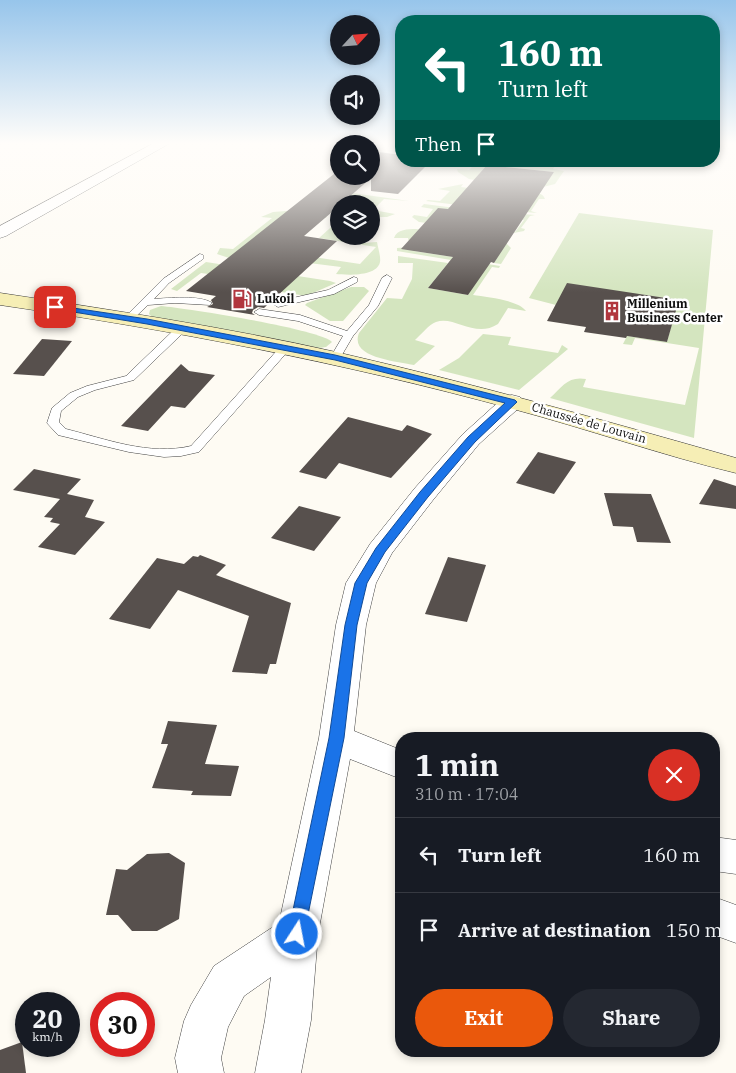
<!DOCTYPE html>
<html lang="en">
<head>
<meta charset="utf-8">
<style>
	:root { --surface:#171b24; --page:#242831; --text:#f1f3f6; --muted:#9ea1a6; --line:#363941; --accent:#ea580c }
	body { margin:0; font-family:"IBM Plex Serif",serif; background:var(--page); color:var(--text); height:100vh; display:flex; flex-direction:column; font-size:19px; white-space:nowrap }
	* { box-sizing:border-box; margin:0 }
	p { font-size:16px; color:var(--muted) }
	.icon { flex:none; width:28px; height:28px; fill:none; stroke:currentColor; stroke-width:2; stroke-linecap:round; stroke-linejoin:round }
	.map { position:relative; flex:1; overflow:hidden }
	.sheet { position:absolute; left:395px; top:732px; width:325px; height:325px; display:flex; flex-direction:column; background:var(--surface); border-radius:20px; box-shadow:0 2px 8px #0003 }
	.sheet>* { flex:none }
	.banner { position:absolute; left:395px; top:15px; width:325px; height:152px; border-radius:20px; box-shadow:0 2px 8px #0003; background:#00695c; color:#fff; overflow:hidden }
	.needle { width:32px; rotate:64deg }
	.buttons { position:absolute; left:330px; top:15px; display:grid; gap:10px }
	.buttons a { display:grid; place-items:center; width:50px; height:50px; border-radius:50%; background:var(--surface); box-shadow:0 2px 8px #0003; font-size:25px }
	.speed { position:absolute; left:15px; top:992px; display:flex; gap:10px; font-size:25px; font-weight:700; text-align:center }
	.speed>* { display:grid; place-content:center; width:65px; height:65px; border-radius:50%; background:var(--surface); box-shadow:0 2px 8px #0003; line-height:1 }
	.speed small { font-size:12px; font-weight:400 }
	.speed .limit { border:8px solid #d22; background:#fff; color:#111 }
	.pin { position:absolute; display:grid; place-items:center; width:42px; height:42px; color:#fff; margin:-21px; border-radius:10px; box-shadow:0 2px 8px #0006 }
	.me { position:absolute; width:55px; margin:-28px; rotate:11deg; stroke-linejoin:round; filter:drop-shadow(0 0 4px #0008) }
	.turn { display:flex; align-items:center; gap:18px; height:105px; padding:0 20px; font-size:22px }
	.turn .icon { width:65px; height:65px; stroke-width:2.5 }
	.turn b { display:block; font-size:35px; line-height:42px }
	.then { display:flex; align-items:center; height:48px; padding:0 20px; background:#0003; gap:10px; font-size:19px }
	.round { display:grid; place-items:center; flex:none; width:52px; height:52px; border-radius:26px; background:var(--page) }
	.summary { display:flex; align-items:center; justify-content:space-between; height:85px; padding:0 20px }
	h1 { font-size:30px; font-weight:700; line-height:38px }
	.primary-button { display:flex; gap:10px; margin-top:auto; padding:10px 20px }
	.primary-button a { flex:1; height:58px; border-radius:30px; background:var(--accent); color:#fff; font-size:20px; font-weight:700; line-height:58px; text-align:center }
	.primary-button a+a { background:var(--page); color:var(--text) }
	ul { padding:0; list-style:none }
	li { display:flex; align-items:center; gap:15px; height:75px; padding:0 20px; border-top:1px solid var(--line) }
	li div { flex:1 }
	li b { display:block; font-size:19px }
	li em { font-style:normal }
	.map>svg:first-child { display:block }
</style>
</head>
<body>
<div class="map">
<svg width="736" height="1073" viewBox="0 0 736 1073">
	<rect width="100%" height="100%" fill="#fefbf3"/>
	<g fill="#d4e5bf">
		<polygon points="465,161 495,162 492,165 487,165 479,174 481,181 469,179 458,172 457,169 469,170 474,165 463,163"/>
		<polygon points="515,161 558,161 553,169 564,171 555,184 543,187 554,172 505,167 508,163 513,164"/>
		<path d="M 463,184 L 461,187 L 528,196 C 535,194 542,191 545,199 L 539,199 L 531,211 L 537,213 L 490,209 L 426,201 L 428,200 L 440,201 L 450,191 L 438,189 Z"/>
		<polygon points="352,193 409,201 384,199 373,210 395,214 387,217 374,217 378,213 371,212 371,204 340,204"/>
		<polygon points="424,204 488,212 428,220 515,232 524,220 520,219 523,214 535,215 530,216 521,228 525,229 524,231 508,234 419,222 412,217 414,215 427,217 433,209 421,207"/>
		<polygon points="286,211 327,217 229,258 217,254 220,248 233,249 272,218 261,217 273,212"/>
		<path d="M 579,213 L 713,230 L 694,438 L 550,398 C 563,386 568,376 586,379 L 583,387 L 685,405 L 699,348 L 635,338 L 632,345 L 623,344 L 627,336 L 667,342 L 678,300 L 639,294 L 556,305 L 529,298 Z"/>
		<path d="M 339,220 L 339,236 L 363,236 L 363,243 L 377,242 C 378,248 381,257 380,262 C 377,277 346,275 336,274 L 341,267 L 301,262 L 307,256 L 360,264 L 376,247 L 319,238 Z"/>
		<path d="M 416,229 L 504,241 L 511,248 L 501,264 L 494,263 L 503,248 L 414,251 L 453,257 L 451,260 L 397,251 L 397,248 L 410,247 L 408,238 L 394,238 C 397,229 408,229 416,229 Z"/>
		<path d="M 398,256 L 448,263 L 428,288 L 468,295 L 488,264 L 500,266 L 499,268 L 492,267 L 473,295 C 487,297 518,300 526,311 L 508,308 L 498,324 C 475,339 454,315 436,322 C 429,324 421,335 415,340 L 435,346 L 414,365 C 397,361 349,358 359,333 L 387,298 L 402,299 L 412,279 L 413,263 L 398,263 Z"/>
		<polygon points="206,262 330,281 336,283 306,296 238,285 244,279 201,273 177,291 171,289"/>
		<polygon points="351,287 364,287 369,291 343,321 330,321 305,305 307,303"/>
		<path d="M 161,306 C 185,308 320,329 332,342 L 326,347 L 319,348 L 152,317 L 149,314 L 150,310 Z"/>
		<polygon points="483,334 511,337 508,345 558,353 562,345 568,349 519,390 439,370 459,358"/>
	</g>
	<g fill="#57504d">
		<polygon points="371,151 401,155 401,161 431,161 398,194 371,191"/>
		<polygon points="487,165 554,172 494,263 491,262 468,295 428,288 453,257 401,249 438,208 448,209"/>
		<polygon points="334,174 370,179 341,204 339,204 339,206 304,236 337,241 264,308 258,307 253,310 252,313 255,315 207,307 213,304 211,300 216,296 186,291"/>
		<polygon points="567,283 679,300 667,342 627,336 626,338 584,332 586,327 547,321"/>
		<polygon points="42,339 72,341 44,376 13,374"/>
		<polygon points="181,364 189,371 215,375 185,408 171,406 148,431 121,426"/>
		<polygon points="348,417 402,431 407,425 432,434 391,478 339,463 326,479 299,472"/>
		<polygon points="538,452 576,462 554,494 516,483"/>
		<polygon points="34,469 81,479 67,494 94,500 85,517 105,522 75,555 38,547 60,524 50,522 53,518 44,517 60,499 13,490"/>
		<polygon points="714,479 736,486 736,509 699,504"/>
		<polygon points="604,493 651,494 671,543 637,542 633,527 613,526"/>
		<polygon points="299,506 341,517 314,551 271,538"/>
		<polygon points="200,555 226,565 216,575 291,603 276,664 270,664 267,674 232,672 249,616 178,590 150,629 109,619 157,558 184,564 193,556 198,557"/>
		<polygon points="448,557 486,565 467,622 425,614"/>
		<polygon points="168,721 217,725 205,764 239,766 231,796 191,795 193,791 152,788 168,744 161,744"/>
		<polygon points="169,853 185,863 179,919 157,931 132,931 118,915 106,915 116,869 127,870 147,854"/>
		<polygon points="22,1042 26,1073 0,1073 0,1050"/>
	</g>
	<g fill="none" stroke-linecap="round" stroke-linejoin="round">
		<defs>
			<g id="lane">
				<path d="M 200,254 L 203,255 L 203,259 L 169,283 L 154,299 C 168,298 201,295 212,303 L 210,305 L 175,303 L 148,305 L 132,320 L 126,320 L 126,316 L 163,279 Z"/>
				<polygon points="387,275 392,278 378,306 353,336 339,360 335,361 330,358 343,336 298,321 259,315 254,312 259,309 300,315 347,331 369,305 382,278"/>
				<polygon points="354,277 357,278 357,282 334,294 278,307 273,304 275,302 328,290"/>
				<path d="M 182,325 L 187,328 L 186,330 L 134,380 L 95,390 L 78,397 L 61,411 L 59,422 L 66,429 C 106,439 149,456 191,446 L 281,346 L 289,346 L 290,348 L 289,350 L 199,452 L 181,456 L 164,457 L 129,452 L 58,435 L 47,423 L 52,408 L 70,393 L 87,386 L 126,376 L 178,326 Z"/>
			</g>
			<g id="street">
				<polygon points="156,142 172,142 6,236 0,238 0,226"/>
				<polygon points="512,395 520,397 523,402 520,407 479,444 433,500 392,553 376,583 366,625 354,731 401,750 401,779 350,759 318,934 311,1020 301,1073 255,1073 265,1020 271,977 244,996 228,1027 221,1058 224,1073 178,1073 175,1058 184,1021 191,1005 214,966 279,923 319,738 336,625 346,583 370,544 415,488 463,434 504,397"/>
				<polygon points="714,837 736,840 736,874 714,871"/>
				<polygon points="714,897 736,905 736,943 714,935"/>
			</g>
			<path id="secondary" d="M 0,293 C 112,310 225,327 336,352 C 471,383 603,420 736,458 L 736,473 C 661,455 588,429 513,409 C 344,363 173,330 0,305 Z"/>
		</defs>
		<use href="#lane" stroke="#424242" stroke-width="1"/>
		<use href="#street" stroke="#424242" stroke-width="1"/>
		<use href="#secondary" stroke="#313131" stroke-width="1"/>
		<use href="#lane" fill="#fff" fill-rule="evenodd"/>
		<use href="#street" fill="#fff" fill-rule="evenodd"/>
		<use href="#secondary" fill="#f6eeb5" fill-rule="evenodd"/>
	</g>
	<linearGradient id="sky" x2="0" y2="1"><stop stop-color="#97c5eb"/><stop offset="0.49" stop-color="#fffdfa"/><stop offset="1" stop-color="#fffdfa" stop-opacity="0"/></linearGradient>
	<rect width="736" height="292" fill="url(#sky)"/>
	<polygon fill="#1a73e8" stroke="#114b97" points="53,305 147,319 335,355 515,400 517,402 475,442 428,497 385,552 367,583 357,625 344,738 303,939 297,942 291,939 288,934 329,738 345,625 355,583 376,548 420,492 468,437 505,403 335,360 147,324 55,309 51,307"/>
	<defs>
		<symbol id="fuel-bare" viewBox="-9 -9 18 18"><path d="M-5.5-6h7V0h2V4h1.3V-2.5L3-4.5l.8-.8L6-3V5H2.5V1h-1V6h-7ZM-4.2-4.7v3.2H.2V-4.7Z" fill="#b1363e" stroke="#fff" stroke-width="2.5" paint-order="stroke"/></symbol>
		<symbol id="building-bare" viewBox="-9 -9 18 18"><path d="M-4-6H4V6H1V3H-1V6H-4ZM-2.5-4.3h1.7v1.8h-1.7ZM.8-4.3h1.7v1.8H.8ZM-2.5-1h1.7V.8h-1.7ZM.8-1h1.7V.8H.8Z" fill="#b1363e" stroke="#fff" stroke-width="2.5" paint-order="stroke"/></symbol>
	</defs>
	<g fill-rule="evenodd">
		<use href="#fuel-bare" x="228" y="285" width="28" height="28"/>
		<use href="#building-bare" x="598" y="297" width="28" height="28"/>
	</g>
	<g text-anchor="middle" stroke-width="5" stroke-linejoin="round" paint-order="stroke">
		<g font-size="12" font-weight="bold" fill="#0f0f0f" stroke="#fff" text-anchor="start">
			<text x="257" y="303">Lukoil</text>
			<text x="627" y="308">Millenium<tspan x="627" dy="14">Business Center</tspan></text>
		</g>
		<g font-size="12" fill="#0f0f0f" stroke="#fff">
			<text transform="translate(589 423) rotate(16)" y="4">Chaussée de Louvain</text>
		</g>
	</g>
</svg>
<div class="buttons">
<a><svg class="needle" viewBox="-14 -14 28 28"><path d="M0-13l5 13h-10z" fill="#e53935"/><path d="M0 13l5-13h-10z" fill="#9ea1a6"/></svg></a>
<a><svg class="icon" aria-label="sound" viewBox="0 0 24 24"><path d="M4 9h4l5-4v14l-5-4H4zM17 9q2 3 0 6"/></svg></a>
<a><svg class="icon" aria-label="search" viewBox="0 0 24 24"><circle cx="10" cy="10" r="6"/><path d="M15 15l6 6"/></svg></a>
<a><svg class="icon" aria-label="layers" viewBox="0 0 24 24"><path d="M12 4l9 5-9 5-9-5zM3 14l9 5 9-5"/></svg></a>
</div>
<div class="speed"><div>20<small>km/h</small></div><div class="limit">30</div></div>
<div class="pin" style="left:55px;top:307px;background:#d93025"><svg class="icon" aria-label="arrive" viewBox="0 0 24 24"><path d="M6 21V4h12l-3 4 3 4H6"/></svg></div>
<svg class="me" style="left:297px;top:934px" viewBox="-20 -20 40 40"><circle r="17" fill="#1a73e8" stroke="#fff" stroke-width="3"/><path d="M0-11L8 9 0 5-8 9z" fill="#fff"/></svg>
<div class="banner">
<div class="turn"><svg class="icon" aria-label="left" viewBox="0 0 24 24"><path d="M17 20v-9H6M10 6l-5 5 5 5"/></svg><div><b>160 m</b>Turn left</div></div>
<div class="then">Then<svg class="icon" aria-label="arrive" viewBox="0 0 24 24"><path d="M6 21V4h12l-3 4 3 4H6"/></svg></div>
</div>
<section class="sheet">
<div class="summary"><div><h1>1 min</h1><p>310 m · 17:04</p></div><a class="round" style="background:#d93025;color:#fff"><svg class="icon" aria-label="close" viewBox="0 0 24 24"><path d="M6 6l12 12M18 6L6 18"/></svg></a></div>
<ul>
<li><svg class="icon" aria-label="left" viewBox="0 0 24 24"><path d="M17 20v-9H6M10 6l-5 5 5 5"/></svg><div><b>Turn left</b></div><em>160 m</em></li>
<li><svg class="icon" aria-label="arrive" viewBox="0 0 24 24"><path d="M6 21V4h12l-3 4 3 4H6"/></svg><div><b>Arrive at destination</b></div><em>150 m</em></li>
</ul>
<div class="primary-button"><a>Exit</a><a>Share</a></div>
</section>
</div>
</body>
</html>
